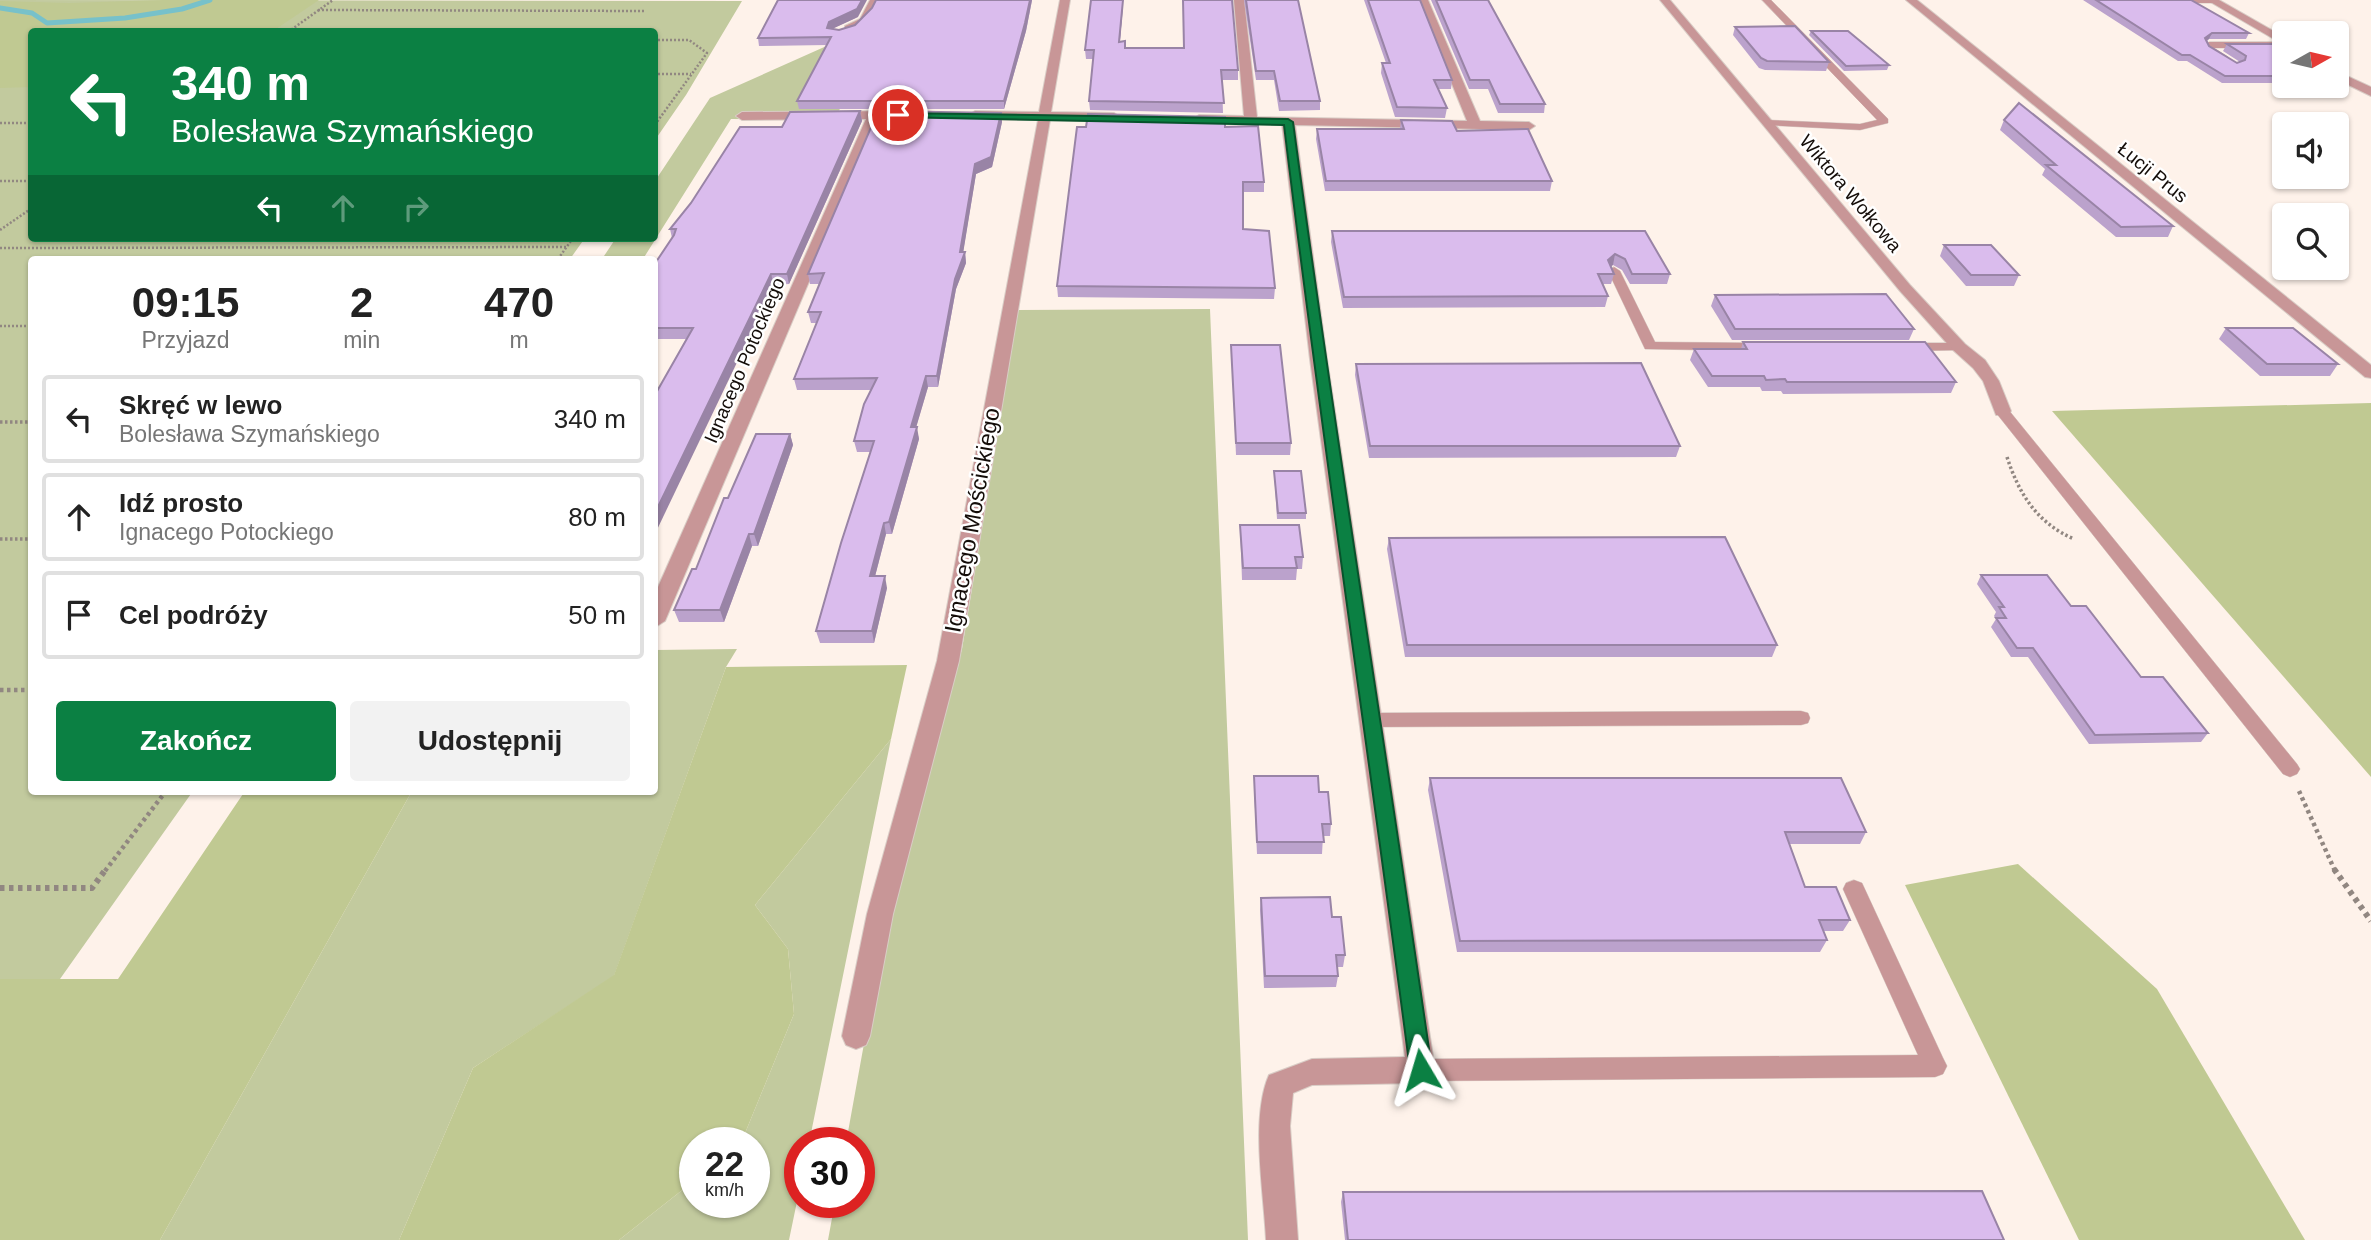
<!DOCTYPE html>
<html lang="pl">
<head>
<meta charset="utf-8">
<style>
	:root { --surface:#fff; --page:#f2f2f2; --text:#222; --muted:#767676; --line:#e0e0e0; --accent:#0b8043 }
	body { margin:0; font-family:Helvetica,sans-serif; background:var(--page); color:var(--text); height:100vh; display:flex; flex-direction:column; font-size:26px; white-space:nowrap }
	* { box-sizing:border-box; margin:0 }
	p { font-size:23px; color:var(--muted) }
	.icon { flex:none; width:38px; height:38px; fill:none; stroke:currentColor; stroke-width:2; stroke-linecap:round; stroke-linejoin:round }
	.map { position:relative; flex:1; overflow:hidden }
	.details { position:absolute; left:28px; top:256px; width:630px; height:539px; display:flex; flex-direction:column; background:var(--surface); border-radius:7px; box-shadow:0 2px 5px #0004 }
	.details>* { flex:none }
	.guide { position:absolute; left:28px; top:28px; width:630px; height:214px; border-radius:7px; box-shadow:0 2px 5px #0004; background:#0b8043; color:#fff; overflow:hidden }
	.needle { width:46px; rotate:82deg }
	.tools { position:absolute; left:2272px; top:21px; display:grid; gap:14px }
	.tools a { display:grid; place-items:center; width:77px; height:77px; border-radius:7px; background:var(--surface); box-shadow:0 2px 5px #0004; font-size:35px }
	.speed { position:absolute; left:679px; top:1127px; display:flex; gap:14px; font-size:35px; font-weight:700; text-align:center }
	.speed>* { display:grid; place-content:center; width:91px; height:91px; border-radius:50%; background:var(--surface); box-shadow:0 2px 5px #0004; line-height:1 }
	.speed small { font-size:18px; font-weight:400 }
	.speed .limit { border:10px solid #d22; background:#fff; color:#111 }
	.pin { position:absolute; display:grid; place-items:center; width:60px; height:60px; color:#fff; margin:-30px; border:4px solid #fff; border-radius:50%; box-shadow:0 2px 7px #0007 }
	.me { position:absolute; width:77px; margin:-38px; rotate:353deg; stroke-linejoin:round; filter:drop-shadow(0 0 5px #0008) }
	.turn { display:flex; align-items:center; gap:24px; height:147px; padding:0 28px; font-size:32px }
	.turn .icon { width:91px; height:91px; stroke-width:2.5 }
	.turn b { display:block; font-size:49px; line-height:60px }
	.lanes { display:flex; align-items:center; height:66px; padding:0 28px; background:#0003; justify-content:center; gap:35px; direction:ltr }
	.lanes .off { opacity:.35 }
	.eta { display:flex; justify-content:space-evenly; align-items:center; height:119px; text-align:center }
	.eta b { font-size:42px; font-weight:700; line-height:49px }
	.primary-button { display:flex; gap:14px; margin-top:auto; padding:14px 28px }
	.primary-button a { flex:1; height:80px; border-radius:7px; background:var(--accent); color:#fff; font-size:28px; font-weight:700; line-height:80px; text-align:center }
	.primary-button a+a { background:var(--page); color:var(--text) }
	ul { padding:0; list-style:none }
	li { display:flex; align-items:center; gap:21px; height:88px; margin:0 14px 10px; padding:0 14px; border:4px solid var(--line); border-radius:7px }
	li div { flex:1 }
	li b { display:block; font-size:26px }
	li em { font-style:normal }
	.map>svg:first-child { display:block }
</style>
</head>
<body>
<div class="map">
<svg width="2371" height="1240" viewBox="0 0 2371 1240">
	<rect width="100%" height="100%" fill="#fef2ea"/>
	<g fill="#c2ca9e">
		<polygon points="0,0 742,1 686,95 655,140 654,32 32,32 32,238 585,238 570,259 32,259 32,791 193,791 60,979 0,979"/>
		<polygon points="831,44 843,103 834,120 731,119 643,259 602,259 616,238 654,238 655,181 710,98"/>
		<polygon points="1210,309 1248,1240 828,1240 835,1202 859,1202 859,1143 846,1143 877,972 962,649 1018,310"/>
		<polygon points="737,649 726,667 614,976 473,1068 399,1240 160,1240 412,791 654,791 655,650"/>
		<polygon points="891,739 809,1143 800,1143 800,1187 789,1240 619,1240 695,1180 695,1202 754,1202 754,1143 741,1143 794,1014 788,949 755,905"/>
	</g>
	<g fill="#c0c992">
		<polygon points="163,0 319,0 273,31 32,32 31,87 0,88 0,1 69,3"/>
		<polygon points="2371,403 2371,777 2052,411"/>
		<polygon points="907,665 891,739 755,905 788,949 794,1014 741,1143 695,1143 695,1180 619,1240 399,1240 473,1068 614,975 726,667"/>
		<polygon points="245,791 412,791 160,1240 0,1240 0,979 118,979"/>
		<polygon points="2018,864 2157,989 2305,1240 2079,1240 1905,885"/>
	</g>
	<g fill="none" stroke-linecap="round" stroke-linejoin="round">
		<polyline stroke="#77c1ca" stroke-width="5" points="0,8 32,13 47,23 125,18 182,9 210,0"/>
		<defs>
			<g id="lane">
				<polygon points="1762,0 1771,0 1888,119 1888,123 1860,130 1764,125 1763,123 1768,120 1860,124 1877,120"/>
				<polygon points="2166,0 2216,0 2212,3 2170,3"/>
				<polygon points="2284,42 2284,48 2214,48 2228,57 2228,61 2225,62 2207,51 2204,45 2209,42"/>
				<polygon points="1614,267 1620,271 1655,342 1763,343 1770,347 1763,351 1645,349 1608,271"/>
				<polygon points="1959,343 1966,347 1964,350 1906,351 1899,347 1906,343"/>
				<polygon points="2002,407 2007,408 2297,764 2300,769 2297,774 2290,777 2283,774 1997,414 1997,408"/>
				<polygon points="1801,711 1808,713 1810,718 1808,723 1801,725 1373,727 1366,725 1364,720 1366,715 1373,713"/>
				<polygon points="1854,880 1862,883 1943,1058 1947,1066 1943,1074 1935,1077 1421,1081 1413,1078 1409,1070 1413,1062 1421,1059 1918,1055 1843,889 1846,883"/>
			</g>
			<g id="street">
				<polygon points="870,0 880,0 868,23 845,30 845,26 860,19"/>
				<polygon points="1060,0 1070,0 1051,112 1114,113 1120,117 1114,121 1050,120 959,661 893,914 870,1036 866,1045 856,1049 846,1045 842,1036 867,914 937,661 1038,120 975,119 969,115 975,111 1039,112"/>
				<path d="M 1234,0 L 1244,0 L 1257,117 L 1467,121 L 1418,0 L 1428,0 L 1480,121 L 1529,122 L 1535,126 L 1529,130 L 1295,125 L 1327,359 L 1435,1070 L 1431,1080 L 1421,1083 L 1312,1085 L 1293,1093 L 1290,1126 L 1298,1240 L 1266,1240 C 1264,1193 1250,1118 1269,1075 L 1312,1059 L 1405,1057 L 1310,359 L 1282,124 L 1199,123 L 1193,119 L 1199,115 L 1244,116 Z"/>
				<polygon points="1660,0 1670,0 1910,285 1965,344 1985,360 1999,381 2011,411 2008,415 1996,415 1983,381 1973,368 1953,350 1900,291"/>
				<polygon points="1906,0 1917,0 2371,365 2371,378 2365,377"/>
				<polygon points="2207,0 2219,0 2284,37 2284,45"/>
				<polygon points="2336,71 2371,87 2371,96 2336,79"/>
				<polygon points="904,111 910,115 908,118 878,119 665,621 654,628 654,596 866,119 742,120 736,116 742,112"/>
			</g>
		</defs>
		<use href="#lane" stroke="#d9cdc6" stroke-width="1"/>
		<use href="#street" stroke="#d9cdc6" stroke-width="2"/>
		<g stroke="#918781" stroke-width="2.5" stroke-dasharray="2 2" stroke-linecap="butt">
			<polyline points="318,10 645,11"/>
			<polyline points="288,32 333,0"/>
			<polyline points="654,40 689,40 707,53 654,126"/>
			<polyline points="654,74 691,74"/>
			<polyline points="0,123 32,123"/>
			<polyline points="0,181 32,181"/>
			<polyline points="0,230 32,208"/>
			<polyline points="0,248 567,247"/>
			<polyline points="558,259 573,238"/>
			<polyline points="0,326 32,326"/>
		</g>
		<g stroke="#918781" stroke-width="3.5" stroke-dasharray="2.5 2.5" stroke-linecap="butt">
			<polyline points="0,422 32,422"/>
			<path d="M 2007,457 C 2019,494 2037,523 2074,539"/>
			<polyline points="0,539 32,539"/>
		</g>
		<g stroke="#918781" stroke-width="4.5" stroke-dasharray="3.5 3.5" stroke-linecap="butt">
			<polyline points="0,690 32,690"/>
			<polyline points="2299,791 2335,871"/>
			<polyline points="105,871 166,791"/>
		</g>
		<g stroke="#918781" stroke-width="6" stroke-dasharray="4.5 4.5" stroke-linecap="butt">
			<polyline points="2334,869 2371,921"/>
			<polyline points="0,888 92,888 106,869"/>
		</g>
		<use href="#lane" fill="#c89697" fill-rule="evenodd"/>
		<use href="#street" fill="#c89697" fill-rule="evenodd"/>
	</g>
	<g fill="#bba2cc">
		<polygon points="876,0 1032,0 1026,31 1004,109 799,109 797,101 827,45 759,46 758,38 858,17 831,29 839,30 855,25 872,8"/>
		<polygon points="1123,0 1120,41 1125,41 1125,48 1238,70 1238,80 1222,80 1223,113 1090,110 1089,101 1093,59 1086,59 1085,50"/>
		<polygon points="1244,0 1298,0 1320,101 1320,110 1279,111 1274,80 1256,80"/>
		<polygon points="1364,0 1420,0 1452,80 1451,89 1438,89 1447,108 1445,118 1395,117 1381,73 1382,63 1386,63"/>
		<polygon points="1431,0 1489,0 1489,2 1545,104 1544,113 1498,113 1488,89 1469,89"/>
		<polygon points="2083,0 2191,0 2249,33 2246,39 2209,39 2207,41 2209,46 2237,63 2240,62 2223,51 2227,44 2284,51 2284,83 2222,83 2187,61 2178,61"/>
		<polygon points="1735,27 1829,62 1826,71 1765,70 1759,68 1733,35"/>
		<polygon points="1811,31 1889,65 1887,70 1844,71 1809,35"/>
		<polygon points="860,111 862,121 789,284 774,285 656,393 686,339 654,339 654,265 672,238 670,229 782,127"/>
		<polygon points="1001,113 1002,122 992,167 976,174 963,252 965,252 966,263 956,289 938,387 928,387 916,427 919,439 892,534 886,534 875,576 887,588 874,643 820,643 816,631 871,452 857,452 854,441 871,390 797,390 794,379 817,323 811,323 808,312 820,284 810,284 808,274"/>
		<polygon points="1401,120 1457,131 1552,181 1550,191 1325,191 1316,139 1317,129 1400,129"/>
		<polygon points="2004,120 2173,226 2168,237 2116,237 2042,175 2045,169 2000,130"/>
		<polygon points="1086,127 1225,127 1264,182 1264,192 1243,192 1243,229 1275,288 1274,299 1058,297 1057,286"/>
		<polygon points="1332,231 1645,231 1670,274 1667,284 1630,284 1622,270 1613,265 1611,266 1614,274 1611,284 1603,284 1608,296 1605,307 1343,308 1331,242"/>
		<polygon points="1944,245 2019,275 2014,286 1966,286 1940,256"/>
		<polygon points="1715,295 1914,329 1909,340 1732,340 1711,306"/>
		<polygon points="2226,328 2338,364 2330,376 2260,376 2219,339"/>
		<polygon points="1743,342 1956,382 1951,393 1783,394 1781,391 1762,391 1760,387 1708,387 1690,360 1694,349 1741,349"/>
		<polygon points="1231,345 1291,443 1290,455 1236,455"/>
		<polygon points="1356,364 1680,446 1676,457 1369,458 1355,375"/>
		<polygon points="790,434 793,445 758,546 752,546 724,622 679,622 674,610 696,569 728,498"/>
		<polygon points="1274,471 1306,513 1306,519 1277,519"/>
		<polygon points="1240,525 1303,557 1302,569 1297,569 1296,580 1242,580"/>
		<polygon points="1389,538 1777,645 1772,657 1405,657 1387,549"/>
		<polygon points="1981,575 2071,606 2141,677 2208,733 2201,742 2089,744 2028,657 2011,657 1991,627 1996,619 1994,616 1996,612 1977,584"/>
		<polygon points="1254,776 1319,792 1331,824 1330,836 1323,836 1322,854 1257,854 1254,788"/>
		<polygon points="1430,778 1866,832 1860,844 1789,844 1805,887 1850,920 1843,931 1824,931 1827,940 1820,952 1457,952 1428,790"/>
		<polygon points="1261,898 1332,917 1345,955 1343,967 1337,967 1338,976 1336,987 1264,988 1260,910"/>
		<polygon points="1343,1192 2004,1240 1345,1240 1341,1202"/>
	</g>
	<g fill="#9984a6">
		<polygon points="862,0 867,0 858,17 830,30 827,28 829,22"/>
		<polygon points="1030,0 1032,0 1026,31 1004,109 1004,101"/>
		<polygon points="1123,0 1123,7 1119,50 1119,42"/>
		<polygon points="2212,33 2209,39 2201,44 2205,38"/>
		<polygon points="860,111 862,121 789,284 787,274"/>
		<polygon points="1001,113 1002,122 992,167 976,174 962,260 965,252 966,263 956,289 938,387 937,376 975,164"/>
		<polygon points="1615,254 1613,265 1605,270 1608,260"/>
		<polygon points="771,274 774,285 654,536 654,515"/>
		<polygon points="926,376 928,387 913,438 911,427"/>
		<polygon points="917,427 919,439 892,534 889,522"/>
		<polygon points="790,434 793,445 758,546 754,534"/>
		<polygon points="884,523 886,534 872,588 870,576"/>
		<polygon points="749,534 752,546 724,622 720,610"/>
		<polygon points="885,576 887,588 874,643 872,631"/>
	</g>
	<g fill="#dabced" stroke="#9984a6" stroke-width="2">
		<polygon points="778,0 862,0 857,9 829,22 827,28 839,30 855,25 872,8 876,0 1030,0 1025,23 1004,101 797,101 831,37 758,38"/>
		<polygon points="1091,0 1123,0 1119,42 1125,41 1125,48 1184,48 1183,0 1232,0 1238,70 1221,70 1224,103 1089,101 1094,50 1085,50"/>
		<polygon points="1246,0 1298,0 1320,101 1280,101 1274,71 1256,71"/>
		<polygon points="1368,0 1420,0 1452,80 1434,80 1447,108 1397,107 1382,63 1390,63"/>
		<polygon points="1436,0 1488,0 1545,104 1500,104 1489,80 1470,80"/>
		<polygon points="2096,0 2191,0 2249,33 2212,33 2205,38 2209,46 2237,63 2245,60 2246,56 2227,44 2272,44 2284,51 2284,76 2225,76 2190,55 2182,55"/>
		<polygon points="1795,26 1829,62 1767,61 1761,58 1735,27"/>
		<polygon points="1811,31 1848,31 1889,65 1846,66"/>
		<polygon points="2019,103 2173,226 2121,227 2046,165 2056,165 2004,120"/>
		<polygon points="860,111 787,274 771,274 654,515 654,393 656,393 693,328 654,328 654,265 674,235 676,229 670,229 691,203 740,127 782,127 790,112"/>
		<polygon points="878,111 1001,113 991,157 975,164 960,252 965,252 955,279 937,376 926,376 911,427 917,427 889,522 884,523 870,576 885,576 872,631 816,631 841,543 874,441 854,441 864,404 877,378 794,379 821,312 808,312 824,273 808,274"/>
		<polygon points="1088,114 1225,117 1225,127 1258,126 1264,182 1243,182 1243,229 1269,231 1275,288 1057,286 1077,127 1086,127"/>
		<polygon points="1401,120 1452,121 1457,131 1528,129 1552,181 1326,181 1317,129 1404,129"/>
		<polygon points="1332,231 1645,231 1670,274 1632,274 1625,259 1615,254 1608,260 1614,274 1598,274 1608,296 1344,297"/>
		<polygon points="1944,245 1991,245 2019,275 1971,275"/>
		<polygon points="1886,294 1914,329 1735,329 1715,295"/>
		<polygon points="2226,328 2293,328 2338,364 2267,364"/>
		<polygon points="1743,342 1925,342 1956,382 1787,382 1785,379 1766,380 1764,376 1712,376 1694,349 1747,349"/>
		<polygon points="1231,345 1280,345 1291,443 1236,443"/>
		<polygon points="1641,363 1680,446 1370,446 1356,364"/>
		<polygon points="756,434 790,434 754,534 749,534 720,610 674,610 692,569 696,569 724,498 728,498"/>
		<polygon points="1274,471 1301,471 1306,513 1278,513"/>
		<polygon points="1240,525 1299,525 1303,557 1295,557 1297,568 1243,568"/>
		<polygon points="1725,537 1777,645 1407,645 1389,538"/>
		<polygon points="1981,575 2047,575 2071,606 2086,606 2141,677 2163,677 2208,733 2095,735 2033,648 2017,648 1996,618 2006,618 1999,607 2004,607"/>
		<polygon points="1254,776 1318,776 1319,792 1328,792 1331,824 1322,824 1324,842 1257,842"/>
		<polygon points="1430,778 1841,778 1866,832 1785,832 1805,887 1836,887 1850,920 1819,920 1827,940 1460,941"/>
		<polygon points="1330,897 1332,917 1341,917 1345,955 1336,955 1338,976 1265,976 1261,898"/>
		<polygon points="1982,1191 2004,1240 1348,1240 1343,1192"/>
	</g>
	<path fill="#0b8043" stroke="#07532c" stroke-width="2" d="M 898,113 L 1288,119 L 1293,122 C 1335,438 1387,754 1432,1070 L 1429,1077 L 1421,1080 L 1413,1077 L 1410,1070 C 1369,754 1322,440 1284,125 L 894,117 Z"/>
	<g text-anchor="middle" stroke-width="5" stroke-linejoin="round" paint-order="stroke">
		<g font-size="19" fill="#140d09" stroke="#fff">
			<text transform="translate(2153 172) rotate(39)" y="7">Łucji Prus</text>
			<text transform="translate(1851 193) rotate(50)" y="7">Wiktora Wołkowa</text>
			<text transform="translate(744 360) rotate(-67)" y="7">Ignacego Potockiego</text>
		</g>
		<g font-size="23" fill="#140d09" stroke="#fff">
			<text transform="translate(972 520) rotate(-80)" y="8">Ignacego Mościckiego</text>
		</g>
	</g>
</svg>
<div class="tools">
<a><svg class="needle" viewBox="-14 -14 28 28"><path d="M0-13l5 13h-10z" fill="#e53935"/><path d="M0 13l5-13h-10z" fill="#767676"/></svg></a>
<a><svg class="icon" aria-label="sound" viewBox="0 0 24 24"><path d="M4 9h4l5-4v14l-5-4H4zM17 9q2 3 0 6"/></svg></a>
<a><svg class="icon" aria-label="search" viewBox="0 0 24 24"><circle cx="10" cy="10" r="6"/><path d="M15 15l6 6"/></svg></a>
</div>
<div class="speed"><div>22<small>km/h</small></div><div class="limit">30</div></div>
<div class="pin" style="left:898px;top:115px;background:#d93025"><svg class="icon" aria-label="arrive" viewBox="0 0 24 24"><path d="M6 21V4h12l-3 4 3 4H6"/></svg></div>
<svg class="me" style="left:1421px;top:1070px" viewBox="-20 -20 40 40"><path d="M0-17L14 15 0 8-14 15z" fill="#0b8043" stroke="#fff" stroke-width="4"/></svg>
<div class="guide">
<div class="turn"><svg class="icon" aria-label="left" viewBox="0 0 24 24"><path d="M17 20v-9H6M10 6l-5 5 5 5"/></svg><div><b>340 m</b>Bolesława Szymańskiego</div></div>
<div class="lanes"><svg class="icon" aria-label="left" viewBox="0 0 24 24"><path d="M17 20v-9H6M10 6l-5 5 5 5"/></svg><svg class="icon off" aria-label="ahead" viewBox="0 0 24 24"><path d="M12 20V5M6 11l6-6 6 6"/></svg><svg class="icon off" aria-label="right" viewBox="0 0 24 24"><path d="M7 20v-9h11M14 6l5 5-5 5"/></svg></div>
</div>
<section class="details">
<div class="eta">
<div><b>09:15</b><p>Przyjazd</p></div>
<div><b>2</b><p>min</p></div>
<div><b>470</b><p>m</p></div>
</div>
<ul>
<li><svg class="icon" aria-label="left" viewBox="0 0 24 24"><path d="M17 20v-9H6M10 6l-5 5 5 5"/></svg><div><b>Skręć w lewo</b><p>Bolesława Szymańskiego</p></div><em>340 m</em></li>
<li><svg class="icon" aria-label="ahead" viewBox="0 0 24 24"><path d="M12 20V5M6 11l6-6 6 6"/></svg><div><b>Idź prosto</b><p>Ignacego Potockiego</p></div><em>80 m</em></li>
<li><svg class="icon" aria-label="arrive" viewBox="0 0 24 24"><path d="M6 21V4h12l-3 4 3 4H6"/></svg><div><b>Cel podróży</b></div><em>50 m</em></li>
</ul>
<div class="primary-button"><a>Zakończ</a><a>Udostępnij</a></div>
</section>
</div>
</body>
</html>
